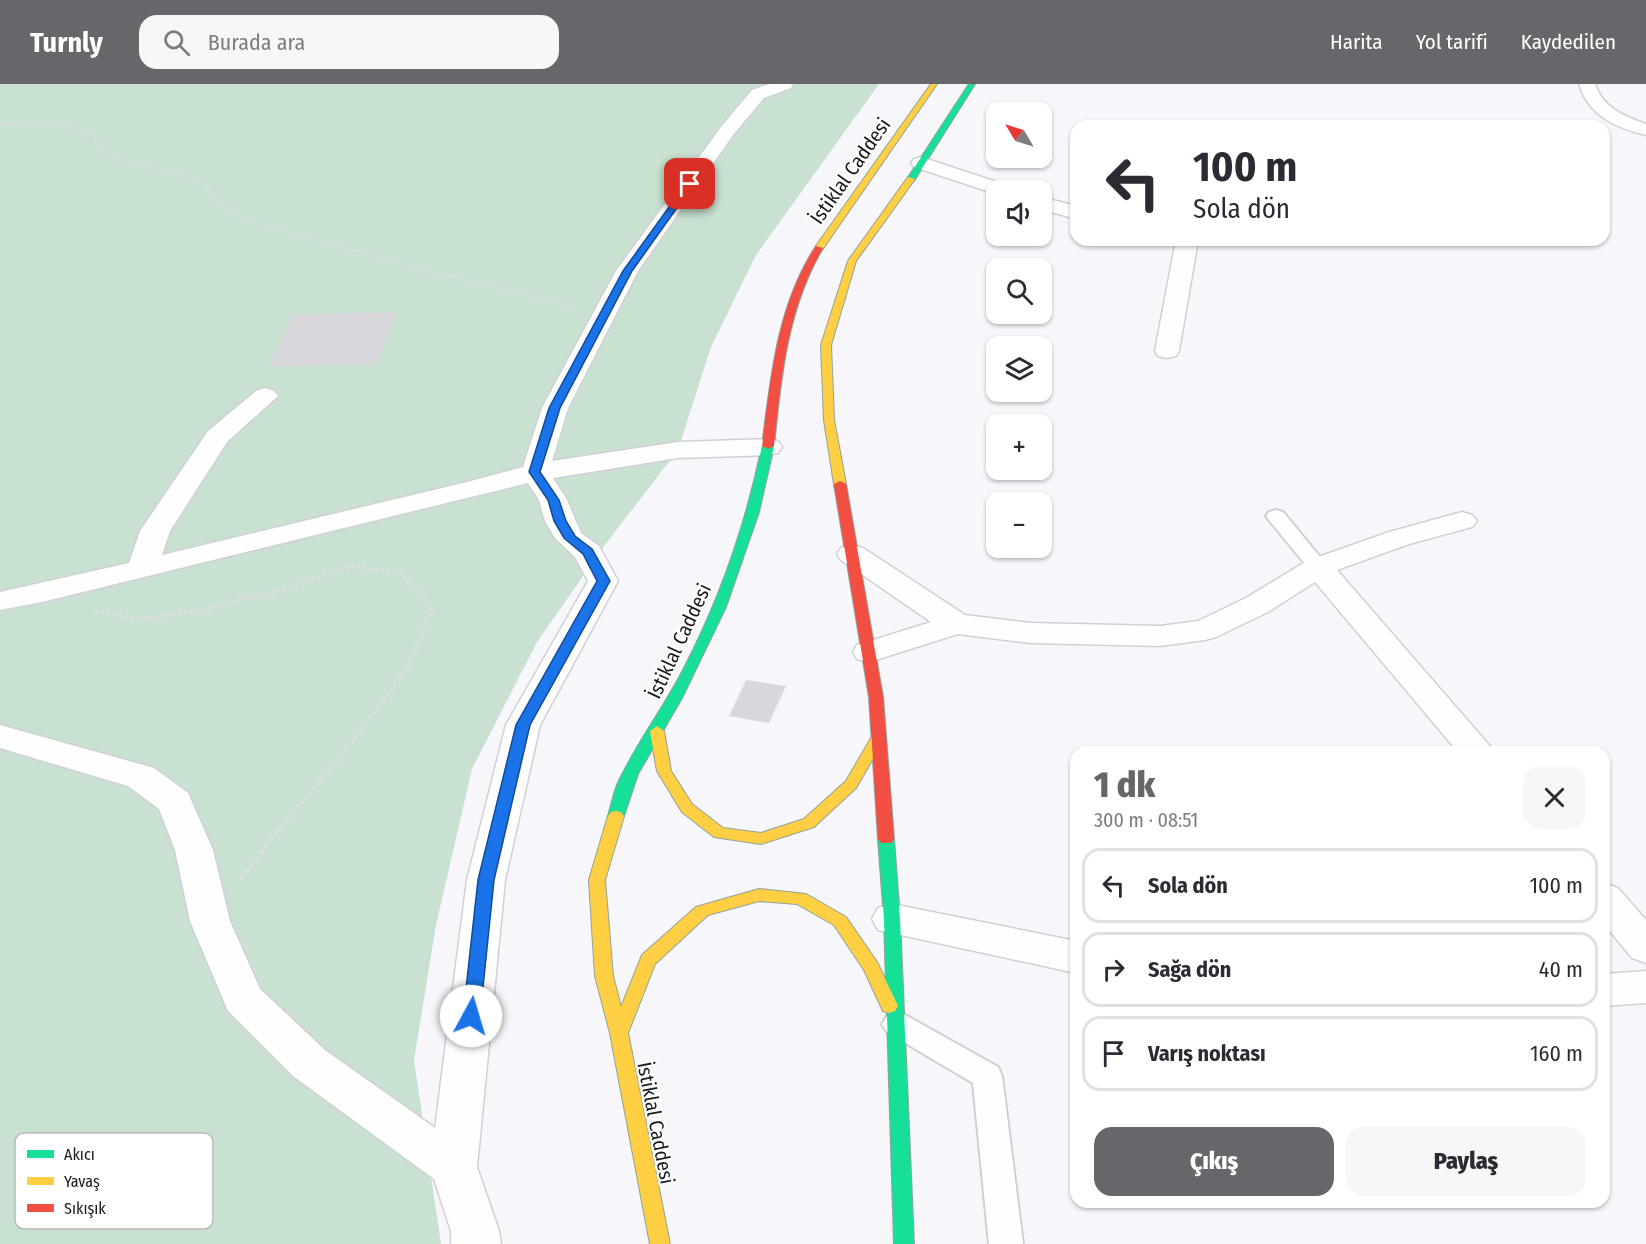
<!DOCTYPE html>
<html lang="tr">
<head>
<meta charset="utf-8">
<style>
	:root { --surface:#fff; --page:#f7f7f7; --text:#2b2b33; --muted:#7c7c81; --line:#e1e1e2; --accent:#66666b }
	body { margin:0; font-family:"Fira Sans Condensed",sans-serif; background:var(--page); color:var(--text); height:100vh; display:flex; flex-direction:column; font-size:22px; white-space:nowrap }
	* { box-sizing:border-box; margin:0 }
	p { font-size:20px; color:var(--muted) }
	.icon { flex:none; width:33px; height:33px; fill:none; stroke:currentColor; stroke-width:2; stroke-linecap:round; stroke-linejoin:round }
	.map { position:relative; flex:1; overflow:hidden }
	.details { position:absolute; left:1070px; top:662px; width:540px; height:462px; display:flex; flex-direction:column; background:var(--surface); border-radius:18px; box-shadow:0 2px 4px #0004 }
	.details>* { flex:none }
	.hud { position:absolute; left:1070px; top:36px; width:540px; height:126px; border-radius:18px; box-shadow:0 2px 4px #0004; background:#fff; color:var(--text); overflow:hidden }
	.needle { width:39px; rotate:308deg }
	.controls { position:absolute; left:986px; top:18px; display:grid; gap:12px }
	.controls a { display:grid; place-items:center; width:66px; height:66px; border-radius:12px; background:var(--surface); box-shadow:0 2px 4px #0004; font-size:30px }
	.pin { position:absolute; display:grid; place-items:center; width:51px; height:51px; color:#fff; margin:-26px; border-radius:12px; box-shadow:0 3px 9px #0006 }
	.me { position:absolute; width:66px; margin:-33px; rotate:6deg; stroke-linejoin:round; filter:drop-shadow(0 0 4px #0008) }
	.turn { display:flex; align-items:center; gap:21px; height:126px; padding:0 24px; font-size:27px }
	.turn .icon { width:78px; height:78px; stroke-width:2.5 }
	.turn b { display:block; font-size:42px; line-height:51px }
	.round { display:grid; place-items:center; flex:none; width:63px; height:63px; border-radius:18px; background:var(--page) }
	.overview { display:flex; align-items:center; justify-content:space-between; height:102px; padding:0 24px }
	h1 { font-size:36px; font-weight:800; line-height:45px; color:var(--accent) }
	.primary-button { display:flex; gap:12px; margin-top:auto; padding:12px 24px }
	.primary-button a { flex:1; height:69px; border-radius:18px; background:var(--accent); color:#fff; font-size:24px; font-weight:800; line-height:69px; text-align:center }
	.primary-button a+a { background:var(--page); color:var(--text) }
	ul { padding:0; list-style:none }
	li { display:flex; align-items:center; gap:18px; height:75px; margin:0 12px 9px; padding:0 12px; border:3px solid var(--line); border-radius:18px }
	li div { flex:1 }
	li b { display:block; font-size:22px }
	li em { font-style:normal }
	header { display:flex; align-items:center; gap:36px; box-sizing:border-box; height:84px; padding:0 30px; background:var(--accent); color:#fff }
	header strong { font-size:28px }
	nav { display:flex; gap:33px; margin-inline-start:auto; font-size:21px }
	.search { width:420px; height:54px; background:var(--page); display:flex; align-items:center; gap:15px; box-sizing:border-box; padding:0 21px; border-radius:18px; color:var(--muted); font-size:22px }
	.map>svg:first-child { display:block }
</style>
</head>
<body>
<header>
<strong>Turnly</strong>
<div class="search"><svg class="icon" aria-label="search" viewBox="0 0 24 24"><circle cx="10" cy="10" r="6"/><path d="M15 15l6 6"/></svg>Burada ara</div>
<nav><a>Harita</a><a>Yol tarifi</a><a>Kaydedilen</a></nav>
</header>
<div class="map">
<svg width="1646" height="1160" viewBox="0 0 1646 1160">
	<rect width="100%" height="100%" fill="#f6f6fb"/>
	<polygon fill="#c8e1d1" points="0,0 879,0 756,171 711,263 678,366 604,462 537,558 472,685 436,841 414,976 441,1160 0,1160"/>
	<g fill="#d8d8dc">
		<polygon points="397,228 377,279 270,283 293,231"/>
		<polygon points="746,596 786,602 769,639 729,632"/>
	</g>
	<g fill="none" stroke-linecap="round" stroke-linejoin="round">
		<defs>
			<g id="lane">
				<polygon points="1276,426 1283,428 1325,479 1328,483 1325,487 1318,489 1311,487 1269,436 1266,432 1269,428"/>
				<polygon points="897,928 907,932 998,983 1002,992 1023,1160 989,1160 973,999 887,948 882,940 887,932"/>
			</g>
			<g id="street">
				<polygon points="769,0 793,0 791,4 764,14 733,51 638,187 568,324 552,377 678,358 768,355 778,357 782,363 778,369 768,371 678,374 553,394 567,416 581,449 599,462 618,497 540,641 505,796 477,1083 499,1147 501,1160 451,1160 451,1147 434,1095 293,992 228,927 190,837 175,766 159,725 128,702 0,664 0,641 154,684 188,709 213,766 230,837 260,905 325,966 435,1044 467,796 506,641 588,497 575,473 555,454 545,437 539,416 528,399 42,518 0,526 0,508 129,479 140,447 208,347 256,307 265,304 274,307 278,312 227,358 170,447 162,471 467,398 523,383 542,324 616,187 721,43 752,6"/>
				<path d="M 1579,0 L 1595,0 C 1603,24 1624,32 1646,40 L 1646,51 C 1616,44 1588,31 1579,0 Z"/>
				<polygon points="921,73 1009,102 1012,106 996,106 996,110 914,83 911,79 914,75"/>
				<polygon points="1041,113 1076,122 1076,135 1041,125"/>
				<polygon points="1176,156 1198,156 1179,267 1176,272 1167,274 1158,272 1155,267"/>
				<polygon points="1462,428 1472,431 1477,437 1472,443 1409,460 1337,486 1495,668 1458,668 1315,498 1268,528 1216,553 1205,556 1160,562 1031,559 958,550 869,578 857,575 853,568 857,561 931,538 841,476 837,470 841,464 852,461 863,464 965,531 1031,539 1160,542 1198,537 1246,514 1307,477 1389,448"/>
				<polygon points="1604,799 1618,804 1646,836 1646,879 1632,874 1604,840"/>
				<polygon points="892,820 1076,857 1076,889 878,846 872,835 878,824"/>
				<polygon points="1646,887 1646,919 1604,922 1604,890"/>
			</g>
			<g id="fast">
				<polygon points="969,0 975,0 914,97 908,97 907,95"/>
				<path d="M 768,359 L 774,362 L 759,428 L 726,523 L 682,614 L 638,690 L 624,732 L 621,736 L 611,736 L 608,732 C 611,722 613,711 617,701 C 635,661 663,625 683,586 C 720,515 746,440 762,362 Z"/>
				<polygon points="886,750 891,751 894,755 900,835 914,1160 894,1160 884,835 878,755 881,751"/>
			</g>
			<g id="slow">
				<polygon points="931,0 937,0 822,166 816,166 816,162"/>
				<polygon points="908,93 915,95 856,177 831,261 834,336 846,400 840,403 834,400 824,336 821,261 848,177"/>
				<polygon points="657,642 664,647 671,687 692,720 723,744 761,749 804,735 846,697 874,649 884,649 886,652 856,704 814,743 761,760 714,753 682,728 657,687 650,647"/>
				<polygon points="616,727 621,728 624,732 605,796 613,892 621,923 642,871 696,823 759,805 806,810 846,833 877,878 898,922 895,927 889,929 883,927 864,886 834,841 797,820 759,817 708,831 655,880 628,949 670,1160 650,1160 610,949 595,892 589,796 608,732 611,728"/>
			</g>
			<g id="jam">
				<path d="M 816,162 L 823,164 C 787,225 781,293 774,362 L 768,365 L 762,362 C 771,292 777,222 816,162 Z"/>
				<polygon points="840,397 846,400 883,613 894,755 891,759 881,759 878,755 869,613 834,400"/>
			</g>
		</defs>
		<use href="#lane" stroke="#d1d0d5" stroke-width="4"/>
		<use href="#street" stroke="#d1d0d5" stroke-width="3"/>
		<use href="#fast" stroke="#92a29c" stroke-width="2"/>
		<use href="#slow" stroke="#92a29c" stroke-width="2"/>
		<use href="#jam" stroke="#92a29c" stroke-width="2"/>
		<polyline stroke="#dedee0" stroke-width="2" stroke-dasharray="1.5 1.5" stroke-linecap="butt" points="0,41 71,43 93,48 98,64 126,77 182,90 204,100 221,120 241,135 428,187"/>
		<polyline stroke="#dedee0" stroke-width="3" stroke-dasharray="2 2" stroke-linecap="butt" points="422,186 572,222"/>
		<polyline stroke="#dedee0" stroke-width="4" stroke-dasharray="3 3" stroke-linecap="butt" points="95,528 142,535 193,528 288,504 351,482 399,489 432,524 409,581 357,652 277,748"/>
		<polyline stroke="#dedee0" stroke-width="5" stroke-dasharray="4 4" stroke-linecap="butt" points="241,795 278,746"/>
		<use href="#lane" fill="#fefefe" fill-rule="evenodd"/>
		<use href="#street" fill="#fefefe" fill-rule="evenodd"/>
		<use href="#fast" fill="#16e098" fill-rule="evenodd"/>
		<use href="#slow" fill="#ffcf43" fill-rule="evenodd"/>
		<use href="#jam" fill="#f24e42" fill-rule="evenodd"/>
	</g>
	<polygon fill="#1a73e8" stroke="#114b97" stroke-width="1.5" points="687,98 694,100 632,187 560,324 540,388 559,416 566,437 575,452 592,465 610,497 530,641 494,796 480,932 478,936 471,939 465,936 463,932 478,796 516,641 597,497 583,470 564,454 554,437 548,416 529,388 549,324 623,187"/>
	<g text-anchor="middle" stroke-width="4.5" stroke-linejoin="round" paint-order="stroke">
		<g font-size="20" fill="#19191d" stroke="#fff">
			<text transform="translate(850 87) rotate(-55)" y="7">İstiklal Caddesi</text>
			<text transform="translate(679 557) rotate(-65)" y="7">İstiklal Caddesi</text>
			<text transform="translate(656 1039) rotate(79)" y="7">İstiklal Caddesi</text>
		</g>
	</g>
	<rect x="15" y="1049" width="198" height="96" rx="9" fill="#fff" stroke="#bababb" stroke-width="1.5"/>
	<rect x="27" y="1066" width="27" height="8" fill="#16e098"/>
	<rect x="27" y="1093" width="27" height="8" fill="#ffcf43"/>
	<rect x="27" y="1120" width="27" height="8" fill="#f24e42"/>
	<g font-size="16" fill="#19191d">
		<text x="64" y="1076">Akıcı</text>
		<text x="64" y="1103">Yavaş</text>
		<text x="64" y="1130">Sıkışık</text>
	</g>
</svg>
<div class="controls">
<a><svg class="needle" viewBox="-14 -14 28 28"><path d="M0-13l5 13h-10z" fill="#e53935"/><path d="M0 13l5-13h-10z" fill="#7c7c81"/></svg></a>
<a><svg class="icon" aria-label="sound" viewBox="0 0 24 24"><path d="M4 9h4l5-4v14l-5-4H4zM17 9q2 3 0 6"/></svg></a>
<a><svg class="icon" aria-label="search" viewBox="0 0 24 24"><circle cx="10" cy="10" r="6"/><path d="M15 15l6 6"/></svg></a>
<a><svg class="icon" aria-label="layers" viewBox="0 0 24 24"><path d="M12 4l9 5-9 5-9-5zM3 14l9 5 9-5"/></svg></a>
<a>+</a>
<a>−</a>
</div>
<div class="pin" style="left:690px;top:100px;background:#d93025"><svg class="icon" aria-label="arrive" viewBox="0 0 24 24"><path d="M6 21V4h12l-3 4 3 4H6"/></svg></div>
<svg class="me" style="left:471px;top:932px" viewBox="-20 -20 40 40"><circle r="19" fill="#fff"/><path d="M0-13L10 11 0 6-10 11z" fill="#1a73e8"/></svg>
<div class="hud">
<div class="turn"><svg class="icon" aria-label="left" viewBox="0 0 24 24"><path d="M17 20v-9H6M10 6l-5 5 5 5"/></svg><div><b>100 m</b>Sola dön</div></div>
</div>
<section class="details">
<div class="overview"><div><h1>1 dk</h1><p>300 m · 08:51</p></div><a class="round"><svg class="icon" aria-label="close" viewBox="0 0 24 24"><path d="M6 6l12 12M18 6L6 18"/></svg></a></div>
<ul>
<li><svg class="icon" aria-label="left" viewBox="0 0 24 24"><path d="M17 20v-9H6M10 6l-5 5 5 5"/></svg><div><b>Sola dön</b></div><em>100 m</em></li>
<li><svg class="icon" aria-label="right" viewBox="0 0 24 24"><path d="M7 20v-9h11M14 6l5 5-5 5"/></svg><div><b>Sağa dön</b></div><em>40 m</em></li>
<li><svg class="icon" aria-label="arrive" viewBox="0 0 24 24"><path d="M6 21V4h12l-3 4 3 4H6"/></svg><div><b>Varış noktası</b></div><em>160 m</em></li>
</ul>
<div class="primary-button"><a>Çıkış</a><a>Paylaş</a></div>
</section>
</div>
</body>
</html>
